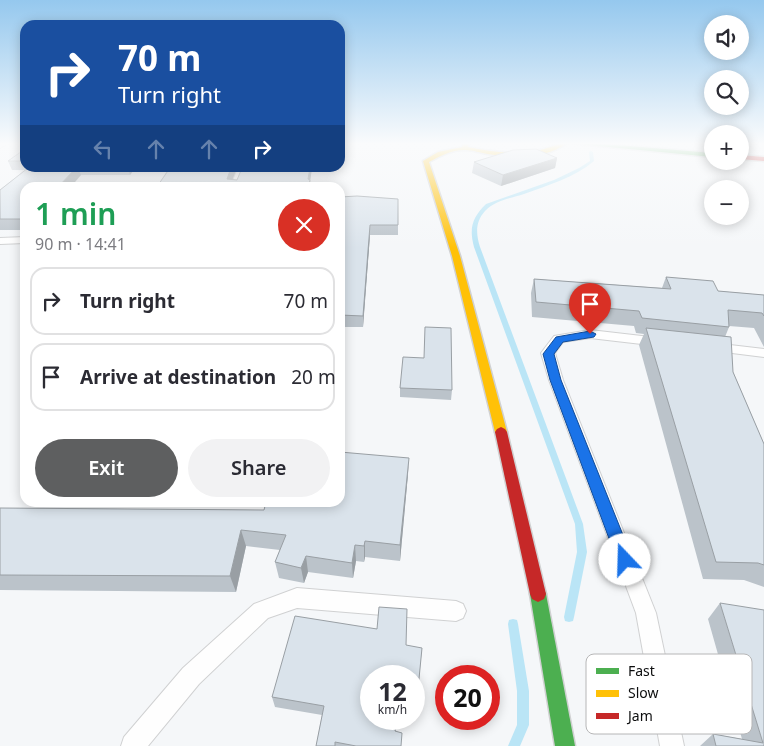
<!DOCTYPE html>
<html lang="en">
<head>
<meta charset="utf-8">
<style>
	:root { --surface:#fff; --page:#f2f2f3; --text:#2b2b33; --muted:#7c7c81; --line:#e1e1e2; --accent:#5e5f60 }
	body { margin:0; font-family:"Noto Sans",sans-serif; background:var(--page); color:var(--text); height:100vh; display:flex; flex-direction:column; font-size:19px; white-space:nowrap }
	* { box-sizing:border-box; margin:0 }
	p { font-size:16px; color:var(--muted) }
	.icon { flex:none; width:28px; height:28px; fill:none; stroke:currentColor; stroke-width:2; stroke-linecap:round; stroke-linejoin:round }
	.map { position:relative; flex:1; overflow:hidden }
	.details { position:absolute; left:20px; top:182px; width:325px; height:325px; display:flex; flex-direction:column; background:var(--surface); border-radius:15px; box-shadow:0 2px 12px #0003 }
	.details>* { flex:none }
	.banner { position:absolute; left:20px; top:20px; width:325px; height:152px; border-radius:15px; box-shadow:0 2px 12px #0003; background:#1a4fa0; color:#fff; overflow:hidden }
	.controls { position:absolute; left:704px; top:15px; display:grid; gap:10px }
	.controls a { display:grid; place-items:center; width:45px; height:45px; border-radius:50%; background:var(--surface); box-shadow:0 2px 12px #0003; font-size:25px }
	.speed { position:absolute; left:360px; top:665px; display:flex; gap:10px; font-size:25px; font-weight:700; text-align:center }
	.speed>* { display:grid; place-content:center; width:65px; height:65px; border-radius:50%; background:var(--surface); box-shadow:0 2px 12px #0003; line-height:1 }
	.speed small { font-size:12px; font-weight:400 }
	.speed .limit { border:8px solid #d22; background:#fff; color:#111 }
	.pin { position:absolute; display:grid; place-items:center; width:42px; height:42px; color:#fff; margin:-51px -21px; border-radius:50% 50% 50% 0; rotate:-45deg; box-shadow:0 0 5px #0007 }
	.pin .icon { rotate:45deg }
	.me { position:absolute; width:55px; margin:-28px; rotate:339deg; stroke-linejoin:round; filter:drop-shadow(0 0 4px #0008) }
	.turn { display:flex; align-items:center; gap:18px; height:105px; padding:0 15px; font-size:22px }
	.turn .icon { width:65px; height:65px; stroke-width:2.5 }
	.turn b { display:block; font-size:35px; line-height:42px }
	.lanes { display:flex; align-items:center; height:48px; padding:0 15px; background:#0003; justify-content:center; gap:25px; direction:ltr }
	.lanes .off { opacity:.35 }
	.round { display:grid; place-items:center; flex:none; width:52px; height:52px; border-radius:26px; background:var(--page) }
	.overview { display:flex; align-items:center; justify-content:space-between; height:85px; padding:0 15px }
	h1 { font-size:30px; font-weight:600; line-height:38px; color:#1e9e55 }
	.button { display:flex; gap:10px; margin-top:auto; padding:10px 15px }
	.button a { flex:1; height:58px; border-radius:30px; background:var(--accent); color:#fff; font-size:20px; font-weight:600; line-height:58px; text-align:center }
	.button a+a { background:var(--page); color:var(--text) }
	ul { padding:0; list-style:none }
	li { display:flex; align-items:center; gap:15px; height:68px; margin:0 10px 8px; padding:0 5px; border:2px solid var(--line); border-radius:15px }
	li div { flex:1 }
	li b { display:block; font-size:19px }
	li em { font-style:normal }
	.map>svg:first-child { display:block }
</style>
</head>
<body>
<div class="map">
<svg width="764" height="746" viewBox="0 0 764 746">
	<rect width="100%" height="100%" fill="#f5f7f9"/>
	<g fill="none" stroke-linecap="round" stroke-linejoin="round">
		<g fill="#bae5f6" fill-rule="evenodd">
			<path d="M 591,151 L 593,152 L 594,161 C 574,178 548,185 524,194 C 511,198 494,201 485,211 C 475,222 476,234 480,247 L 583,524 L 587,552 L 574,617 L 573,621 L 569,622 L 565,621 L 564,617 L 577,552 L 575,524 L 474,247 C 469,228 472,218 486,204 L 554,180 L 579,168 L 590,161 L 589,152 Z"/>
			<polygon points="513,619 517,620 518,624 529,691 529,725 520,746 508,746 517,725 517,691 508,624 509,620"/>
		</g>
		<defs>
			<g id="lane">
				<polygon points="0,143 8,143 0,148"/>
				<polygon points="238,168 246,168 238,188 230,188"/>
				<polygon points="25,237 25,243 0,244 0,238"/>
				<polygon points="590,330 659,338 665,342 659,346 590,338 563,342 555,353 563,380 656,613 684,746 660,746 636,613 549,380 541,353 554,336"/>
				<polygon points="713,343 764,349 764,357 708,350 706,347 708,344"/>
				<polygon points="297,588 456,601 463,604 466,611 463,618 456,621 297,608 268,618 199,684 148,746 121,746 124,737 183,668 254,604"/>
			</g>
			<g id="fast">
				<polygon points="568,143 595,143 712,153 712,157"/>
				<polygon points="538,586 544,589 546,594 575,746 555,746 530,594 532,589"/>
			</g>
			<path id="slow" d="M 463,143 L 469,143 L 468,147 C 491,152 517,155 540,150 C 550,148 557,143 567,143 C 546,159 514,158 488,154 C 481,153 473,150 466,150 C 453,149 440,156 429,162 L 460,256 L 507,432 L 505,435 L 497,435 L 495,432 L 452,256 L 423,161 L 438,152 L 462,147 Z"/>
			<g id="jam">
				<polygon points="740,155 764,157 764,161 740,159"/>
				<polygon points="501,427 505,429 507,432 546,594 544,599 538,602 532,599 530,594 495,432 497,429"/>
			</g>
		</defs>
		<use href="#lane" stroke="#d0d1d2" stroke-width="2"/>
		<use href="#fast" stroke="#d0d1d2" stroke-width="3"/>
		<use href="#slow" stroke="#d0d1d2" stroke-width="3"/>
		<use href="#jam" stroke="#d0d1d2" stroke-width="3"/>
		<use href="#lane" fill="#fefefe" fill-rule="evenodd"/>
		<use href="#fast" fill="#4caf50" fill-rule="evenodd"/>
		<use href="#slow" fill="#ffc107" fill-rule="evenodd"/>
		<use href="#jam" fill="#c62828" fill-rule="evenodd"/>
	</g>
	<g fill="#bbc3ca">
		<polygon points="25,149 25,168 237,168 232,180 237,180 312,168 310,180 311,188 156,188 167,171 133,171 130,175 81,175 25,188 25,230 0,230 0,190 25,170 12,170 8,161"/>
		<polygon points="557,158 555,168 501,186 472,173 474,162"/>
		<polygon points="340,197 398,225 398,235 370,235 363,327 340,327"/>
		<polygon points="666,277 718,291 764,295 764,347 754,328 729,326 729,327 725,337 733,372 764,444 764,587 744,580 703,579 639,345 644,334 636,333 634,326 532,317 531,293 534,279 662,288"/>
		<polygon points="400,388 452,390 451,400 400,397"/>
		<polygon points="408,474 400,561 365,557 364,562 356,561 353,578 308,572 304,583 279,578 275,562 280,550 246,546 236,592 0,590 0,508 264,510"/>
		<polygon points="720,603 764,746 700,746 713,734 742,739 708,619"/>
		<polygon points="422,648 417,699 414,698 414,676 371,676 371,719 397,719 396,731 401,746 316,746 322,715 275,707 272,697"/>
	</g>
	<g fill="#999fa4">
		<polygon points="557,158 555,168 501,186 503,175"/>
		<polygon points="76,168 78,168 81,175 70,188 57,188"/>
		<polygon points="128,168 132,168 133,171 130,175"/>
		<polygon points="231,168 237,168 229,188 227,179"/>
		<polygon points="310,168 312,168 310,182 310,180 311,188 308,188 308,179"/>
		<polygon points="370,225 370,235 363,327 363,316"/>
		<polygon points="409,458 408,474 400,561 400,545"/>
		<polygon points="241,530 246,546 236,592 230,576"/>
		<polygon points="365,541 365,557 364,562 364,546"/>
		<polygon points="355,545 356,561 353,578 352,563"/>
		<polygon points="306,556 308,572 304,583 301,568"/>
	</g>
	<g fill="#dae3eb" stroke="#999fa4">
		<polygon points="25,149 25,161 8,161"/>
		<polygon points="536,149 557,158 503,175 474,162 513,150"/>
		<polygon points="28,168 76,168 57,188 25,188 25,219 0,219 0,190"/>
		<polygon points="170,168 231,168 227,179 237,180 242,168 310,168 308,179 310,180 308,188 156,188"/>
		<polygon points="357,196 398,199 398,225 370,225 363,316 340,315 340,197"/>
		<polygon points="666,277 713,281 718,291 764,295 764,316 762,313 728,310 729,327 642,318 639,311 536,302 534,279 671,289"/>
		<polygon points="425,327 451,328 452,390 400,388 403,357 424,358"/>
		<polygon points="646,328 731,337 733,372 764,444 764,565 758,563 716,562"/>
		<polygon points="340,452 409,458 400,545 365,541 364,546 355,545 352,563 306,556 301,568 275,562 286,535 241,530 230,576 0,575 0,508 264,510 266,502 340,502"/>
		<polygon points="720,603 764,610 764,746 716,746 713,734 763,743"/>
		<polygon points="379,607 407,609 406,645 422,648 418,689 414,688 414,676 371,676 371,719 397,719 395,731 402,733 401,746 356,746 335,742 335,746 316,746 324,706 272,697 295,616 377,629"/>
	</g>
	<linearGradient id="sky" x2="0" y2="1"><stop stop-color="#95c8ee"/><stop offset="0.58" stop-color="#fafbfc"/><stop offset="1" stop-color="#fafbfc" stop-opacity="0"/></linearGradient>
	<rect width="764" height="248" fill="url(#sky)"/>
	<polygon fill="#1a73e8" stroke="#114b97" points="590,331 596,334 594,337 563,342 554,354 561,380 633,560 630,565 625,567 619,565 617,560 550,380 543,354 556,337"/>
	<rect x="586" y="654" width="166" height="80" rx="8" fill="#fff" stroke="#b6b6b7" stroke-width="1"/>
	<rect x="596" y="668" width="23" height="6" fill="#4caf50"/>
	<rect x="596" y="690" width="23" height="7" fill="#ffc107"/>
	<rect x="596" y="713" width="23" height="6" fill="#c62828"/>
	<g font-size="14" fill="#0c0d0e">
		<text x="628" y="676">Fast</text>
		<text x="628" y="698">Slow</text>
		<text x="628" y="721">Jam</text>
	</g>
</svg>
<div class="controls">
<a><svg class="icon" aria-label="sound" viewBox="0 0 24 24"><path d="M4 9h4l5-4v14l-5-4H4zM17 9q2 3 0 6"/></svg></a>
<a><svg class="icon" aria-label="search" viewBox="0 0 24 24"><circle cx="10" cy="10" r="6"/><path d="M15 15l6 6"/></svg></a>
<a>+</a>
<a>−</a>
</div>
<div class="speed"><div>12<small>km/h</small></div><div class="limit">20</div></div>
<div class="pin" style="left:590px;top:334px;background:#d93025"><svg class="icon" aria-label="arrive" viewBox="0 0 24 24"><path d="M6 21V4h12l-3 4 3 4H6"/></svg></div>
<svg class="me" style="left:625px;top:560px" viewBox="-20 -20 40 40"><circle r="19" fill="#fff"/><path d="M0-13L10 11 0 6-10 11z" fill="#1a73e8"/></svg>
<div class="banner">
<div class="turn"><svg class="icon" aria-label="right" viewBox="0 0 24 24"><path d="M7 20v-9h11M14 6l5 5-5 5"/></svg><div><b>70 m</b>Turn right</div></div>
<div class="lanes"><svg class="icon off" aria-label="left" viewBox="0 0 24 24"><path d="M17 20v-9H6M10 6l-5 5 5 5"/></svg><svg class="icon off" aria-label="ahead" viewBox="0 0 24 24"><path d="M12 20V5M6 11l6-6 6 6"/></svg><svg class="icon off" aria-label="ahead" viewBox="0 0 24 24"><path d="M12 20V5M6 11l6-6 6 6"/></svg><svg class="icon" aria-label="right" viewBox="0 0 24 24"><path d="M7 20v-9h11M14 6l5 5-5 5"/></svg></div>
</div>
<section class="details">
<div class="overview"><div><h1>1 min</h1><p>90 m · 14:41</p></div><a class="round" style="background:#d93025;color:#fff"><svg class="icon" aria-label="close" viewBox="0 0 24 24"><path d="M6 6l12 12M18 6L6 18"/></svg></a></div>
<ul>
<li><svg class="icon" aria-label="right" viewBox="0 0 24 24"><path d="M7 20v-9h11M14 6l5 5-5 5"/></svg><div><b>Turn right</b></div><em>70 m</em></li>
<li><svg class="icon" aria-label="arrive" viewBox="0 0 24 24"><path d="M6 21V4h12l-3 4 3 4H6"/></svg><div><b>Arrive at destination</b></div><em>20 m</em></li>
</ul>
<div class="button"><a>Exit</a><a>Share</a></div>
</section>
</div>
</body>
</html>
